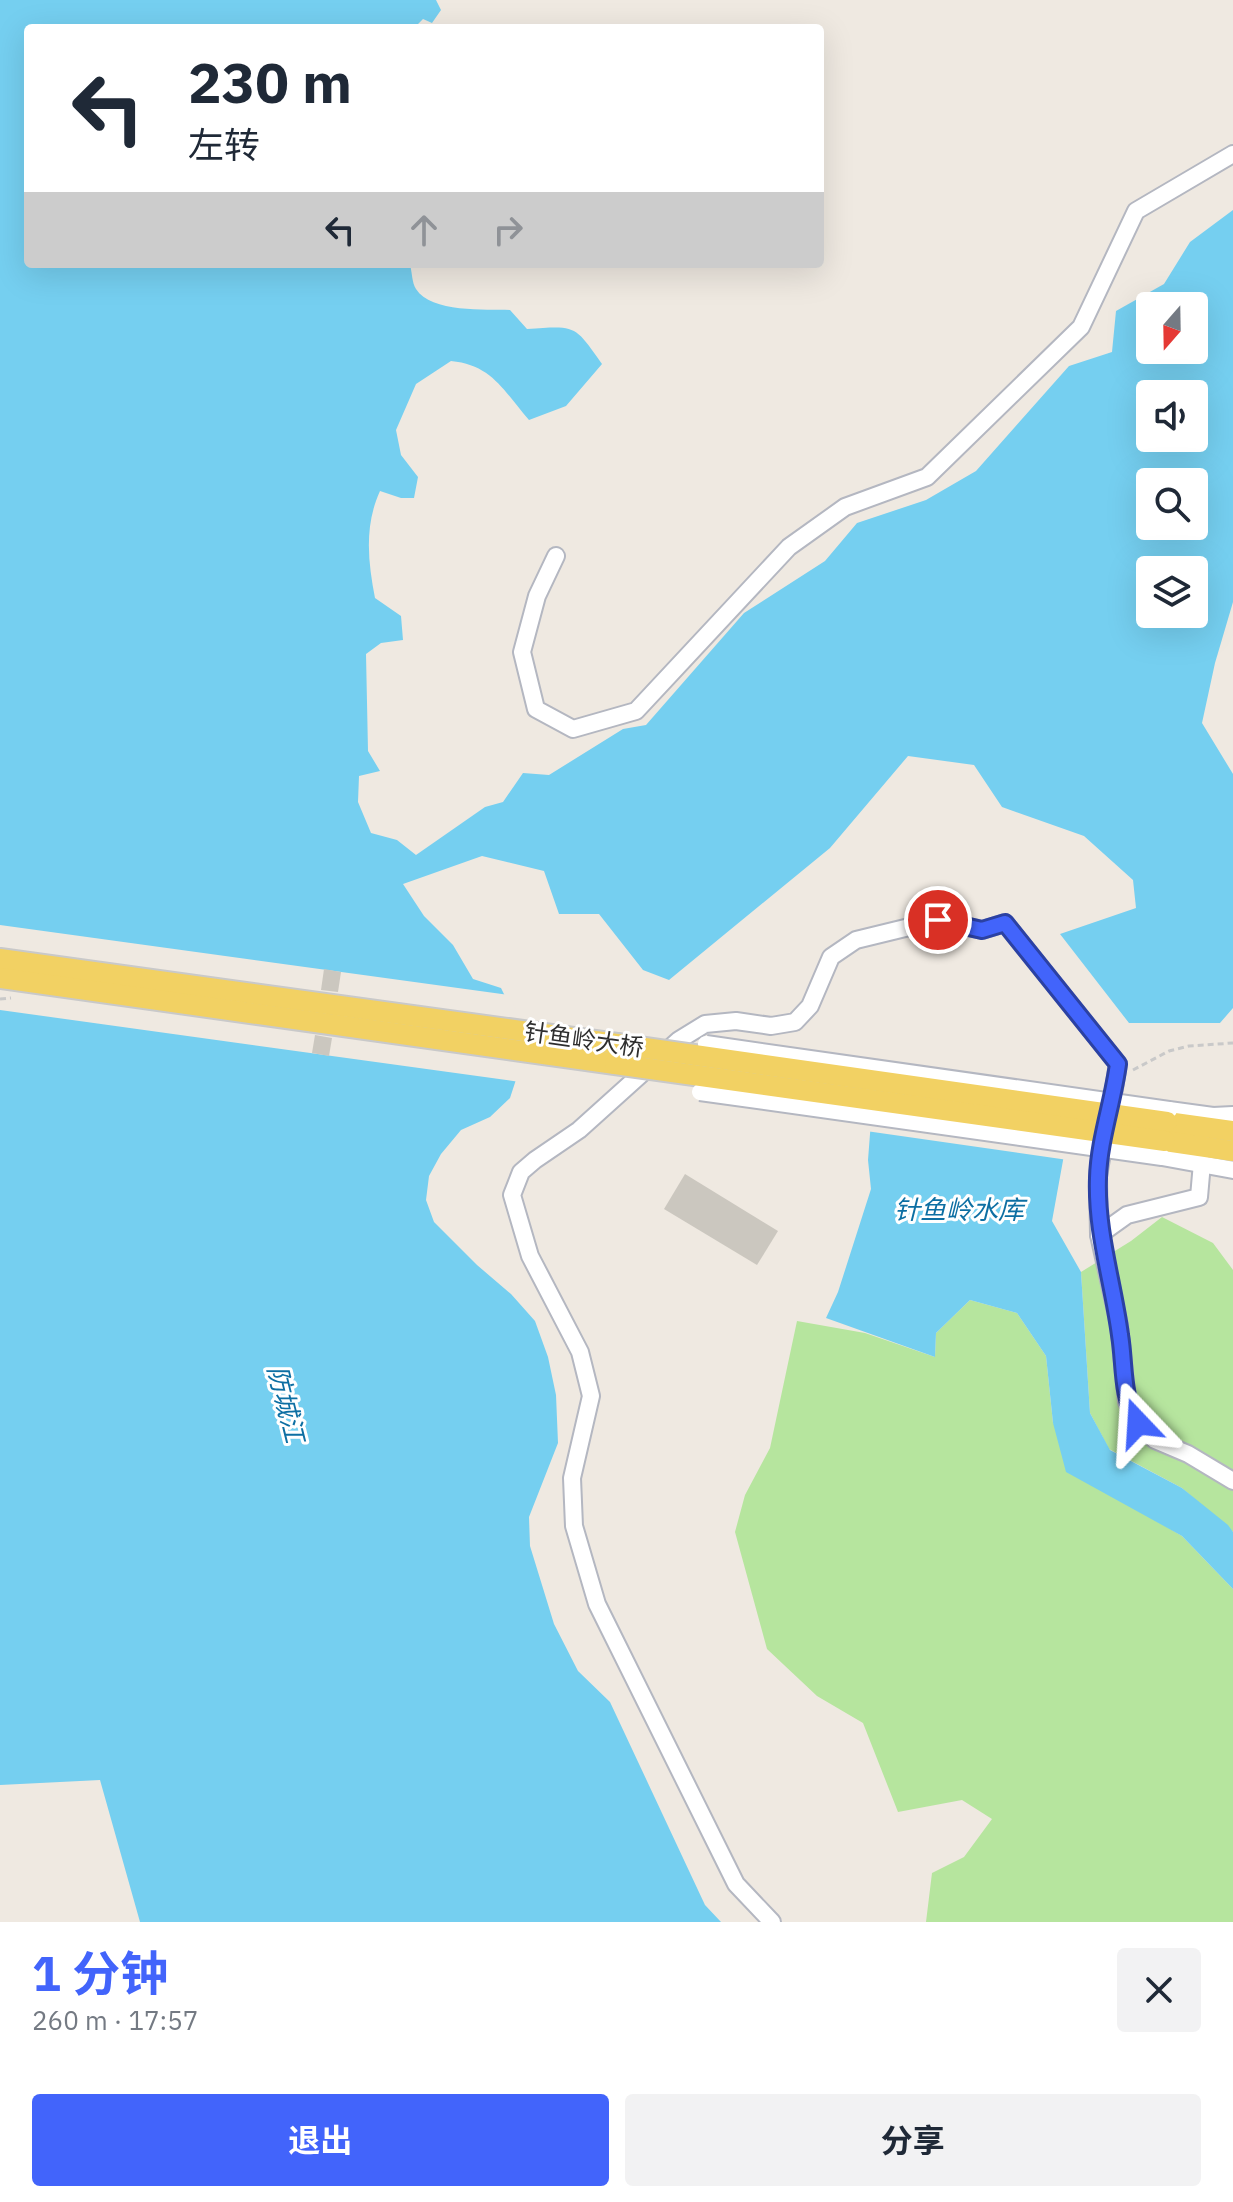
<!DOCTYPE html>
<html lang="zh">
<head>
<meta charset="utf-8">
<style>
	:root { --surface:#fff; --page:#f2f2f3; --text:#1f2937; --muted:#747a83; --accent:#4264fb }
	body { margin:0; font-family:"IBM Plex Sans","Noto Sans SC",sans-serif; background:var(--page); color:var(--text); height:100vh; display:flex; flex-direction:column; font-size:30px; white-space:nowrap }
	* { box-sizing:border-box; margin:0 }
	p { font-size:26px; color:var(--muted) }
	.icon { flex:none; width:44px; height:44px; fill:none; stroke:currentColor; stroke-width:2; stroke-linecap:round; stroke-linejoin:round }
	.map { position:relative; height:1922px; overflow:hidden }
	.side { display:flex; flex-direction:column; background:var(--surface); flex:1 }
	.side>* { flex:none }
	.hud { position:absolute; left:24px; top:24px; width:800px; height:244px; border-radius:8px; box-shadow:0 8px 32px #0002; background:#fff; color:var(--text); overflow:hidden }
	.needle { width:52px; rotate:200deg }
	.buttons { position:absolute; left:1136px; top:292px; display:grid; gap:16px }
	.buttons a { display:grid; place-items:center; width:72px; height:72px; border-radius:8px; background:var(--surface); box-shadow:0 8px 32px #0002; font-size:40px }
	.pin { position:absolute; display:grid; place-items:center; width:68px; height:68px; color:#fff; margin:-34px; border:4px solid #fff; border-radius:50%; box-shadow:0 2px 8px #0007 }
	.me { position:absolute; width:88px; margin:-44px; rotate:340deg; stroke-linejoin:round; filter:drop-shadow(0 0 6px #0008) }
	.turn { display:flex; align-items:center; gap:28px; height:168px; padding:0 32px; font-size:36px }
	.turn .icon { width:104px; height:104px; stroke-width:2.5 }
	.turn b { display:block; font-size:56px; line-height:68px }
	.lanes { display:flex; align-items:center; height:76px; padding:0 32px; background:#0003; justify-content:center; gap:40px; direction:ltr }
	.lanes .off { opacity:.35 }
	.round { display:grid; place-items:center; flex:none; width:84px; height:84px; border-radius:8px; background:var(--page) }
	.overview { display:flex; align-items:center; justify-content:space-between; height:136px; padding:0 32px }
	h1 { font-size:48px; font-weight:700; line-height:60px; color:var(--accent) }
	.button { display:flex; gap:16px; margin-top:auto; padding:16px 32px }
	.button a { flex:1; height:92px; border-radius:8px; background:var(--accent); color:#fff; font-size:32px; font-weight:700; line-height:92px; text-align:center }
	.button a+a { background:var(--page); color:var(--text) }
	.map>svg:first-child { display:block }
</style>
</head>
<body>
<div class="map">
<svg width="1233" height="1922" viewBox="0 0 1233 1922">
	<rect width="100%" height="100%" fill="#efe9e1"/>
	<g fill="#b6e59e">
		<polygon points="1162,1217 1213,1243 1233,1270 1233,1532 1182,1488 1109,1449 1090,1413 1081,1272 1131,1241"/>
		<polygon points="970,1300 1017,1313 1046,1356 1053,1423 1128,1504 1182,1536 1233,1589 1233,1922 926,1922 932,1873 964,1857 992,1819 962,1800 898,1812 863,1723 817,1696 767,1649 735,1532 745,1495 770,1448 797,1321 865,1333 935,1357 936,1333"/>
	</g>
	<g fill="#75cff0" fill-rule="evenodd">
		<path d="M 0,0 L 436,0 L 441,10 L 432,23 L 423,19 L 414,28 L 28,28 L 28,264 L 410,264 C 412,272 412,283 416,289 C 431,313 486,309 510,310 L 527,329 C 576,326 574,324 602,364 L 566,406 L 529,420 C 503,390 492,365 451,361 L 416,384 L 396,430 L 401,455 L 418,477 L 414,498 L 401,498 L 380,491 C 364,526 368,562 375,598 L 401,616 L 403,640 L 381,643 L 366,654 L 368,751 L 380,771 L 359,776 L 358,802 L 371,833 L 397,840 L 416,855 L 485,807 L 503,802 L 523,773 L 549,775 L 623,729 L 646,725 L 744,613 L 825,561 L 857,523 L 926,500 L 976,471 L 1069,366 L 1112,352 L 1116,311 L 1164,284 L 1190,242 L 1233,210 L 1233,602 L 1215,663 L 1202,723 L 1233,774 L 1233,1008 L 1220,1023 L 1129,1023 L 1060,934 L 1136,908 L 1133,880 L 1084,836 L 1002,807 L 974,765 L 908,756 L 830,848 L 669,980 L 643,970 L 599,914 L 559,914 L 544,871 L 482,856 L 403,884 L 424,916 L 453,945 L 473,979 L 501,988 L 528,1043 L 510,1098 L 490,1117 L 461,1130 L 441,1154 L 429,1176 L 426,1200 L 434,1222 L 477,1265 L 511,1294 L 535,1321 L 548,1357 L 556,1395 L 558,1443 L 529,1517 L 530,1546 L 554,1624 L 578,1671 L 610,1702 L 705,1905 L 721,1922 L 140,1922 L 100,1780 L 0,1785 ZM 1150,306 L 1194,306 L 1194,350 L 1150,350 ZM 1150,394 L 1194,394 L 1194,438 L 1150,438 ZM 1150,482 L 1194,482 L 1194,526 L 1150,526 ZM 1150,570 L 1194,570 L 1194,614 L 1150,614 Z"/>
		<polygon points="872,1108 1068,1133 1052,1221 1081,1272 1090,1413 1110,1450 1182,1488 1228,1525 1233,1532 1233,1589 1182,1536 1066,1472 1053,1423 1046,1356 1017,1313 970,1300 936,1333 935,1357 826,1318 838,1292 871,1189 868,1160"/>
	</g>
	<g fill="#efe9e1">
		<polygon points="0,925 509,995 532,1043 520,1082 0,1010"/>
		<polygon points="868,1107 1072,1133 1068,1160 866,1131"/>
	</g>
	<g fill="#cbc7bf">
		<polygon points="324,969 341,972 338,992 321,990"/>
		<polygon points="315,1035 332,1038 329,1056 312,1053"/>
		<polygon points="685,1174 778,1231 757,1265 664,1209"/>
	</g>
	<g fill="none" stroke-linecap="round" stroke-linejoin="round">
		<defs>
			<g id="minor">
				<polyline points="556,556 537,596 522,652 536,709 573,729 636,711 789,547 845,507 927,477 1081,327 1136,211 1233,154"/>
				<polyline points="1169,1110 1213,1116 1233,1115"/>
				<polyline points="1105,1136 1098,1176 1099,1235 1119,1325 1127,1402 1138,1423 1155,1440 1188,1454 1233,1481"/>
				<polyline points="1162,1157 1233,1170"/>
				<polyline points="1099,1235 1127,1215 1199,1197 1202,1163"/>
				<polyline points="772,1922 736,1884 597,1604 574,1526 572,1478 591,1396 580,1352 530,1256 512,1195 521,1172 535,1160 579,1130 679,1040 705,1024 736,1021 771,1026 795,1022 810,1006 831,957 856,940 938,920 982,930 1005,923 1118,1064 1110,1113"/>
			</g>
			<g id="major">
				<polyline points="0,959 617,1044"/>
				<polyline points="0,978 615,1064"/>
				<polyline points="1167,1122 1233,1131"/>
				<polyline points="1165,1141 1233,1151"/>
			</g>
		</defs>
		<use href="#minor" stroke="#b4b7c1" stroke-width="20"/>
		<use href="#major" stroke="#c9c9c9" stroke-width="24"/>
		<g stroke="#c9c9c9" stroke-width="3" stroke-dasharray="6 4" stroke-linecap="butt">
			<polyline points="0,999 11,998"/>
			<polyline points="1133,1070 1169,1051 1189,1046 1233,1043"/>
		</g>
		<use href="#minor" stroke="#fff" stroke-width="16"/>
		<use href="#major" stroke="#f2d163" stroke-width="20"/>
		<defs>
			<g id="minor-bridge">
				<polyline points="706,1044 1169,1110"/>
				<polyline points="700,1092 1162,1157"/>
			</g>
			<g id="major-bridge">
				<polyline points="617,1044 1167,1122"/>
				<polyline points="615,1064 1165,1141"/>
			</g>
		</defs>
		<use href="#minor-bridge" stroke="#b4b7c1" stroke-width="20" stroke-linecap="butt"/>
		<use href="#major-bridge" stroke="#c9c9c9" stroke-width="24" stroke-linecap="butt"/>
		<use href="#minor-bridge" stroke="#fff" stroke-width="16"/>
		<use href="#major-bridge" stroke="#f2d163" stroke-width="20"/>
	</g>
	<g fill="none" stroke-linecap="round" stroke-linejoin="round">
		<defs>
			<path id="route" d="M 938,920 L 982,930 L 1005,923 L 1118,1064 C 1113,1102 1099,1140 1098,1178 C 1096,1232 1113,1282 1120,1335 C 1125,1365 1121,1396 1138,1423"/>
		</defs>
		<use href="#route" stroke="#2b41a3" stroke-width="20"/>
		<use href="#route" stroke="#4264fb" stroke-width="14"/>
	</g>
	<g text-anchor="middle" stroke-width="6" stroke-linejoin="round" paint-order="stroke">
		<g font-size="24" fill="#2e2e2e" stroke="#fff">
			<text transform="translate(584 1040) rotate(8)" y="8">针鱼岭大桥</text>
		</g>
		<g font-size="26" font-style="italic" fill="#0d6fa3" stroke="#fff">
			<text x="959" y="1219">针鱼岭水库</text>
			<text transform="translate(286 1404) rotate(76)" y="9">防城江</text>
		</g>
	</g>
</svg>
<div class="buttons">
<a><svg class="needle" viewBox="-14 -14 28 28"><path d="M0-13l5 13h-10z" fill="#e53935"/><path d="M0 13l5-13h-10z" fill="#747a83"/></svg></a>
<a><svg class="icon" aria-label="sound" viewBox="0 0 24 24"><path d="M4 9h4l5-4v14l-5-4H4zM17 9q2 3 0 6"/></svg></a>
<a><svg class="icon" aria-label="search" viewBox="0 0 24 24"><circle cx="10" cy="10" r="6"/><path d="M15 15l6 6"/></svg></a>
<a><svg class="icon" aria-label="layers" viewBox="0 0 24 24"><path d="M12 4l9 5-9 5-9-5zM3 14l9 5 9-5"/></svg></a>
</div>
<div class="pin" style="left:938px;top:920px;background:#d93025"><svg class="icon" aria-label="arrive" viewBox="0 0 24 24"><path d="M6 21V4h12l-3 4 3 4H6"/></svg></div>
<svg class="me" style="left:1138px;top:1423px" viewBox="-20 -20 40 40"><path d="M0-17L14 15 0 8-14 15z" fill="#4264fb" stroke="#fff" stroke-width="4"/></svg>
<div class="hud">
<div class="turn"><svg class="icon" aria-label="left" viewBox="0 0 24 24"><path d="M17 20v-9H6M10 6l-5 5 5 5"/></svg><div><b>230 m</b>左转</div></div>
<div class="lanes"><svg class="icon" aria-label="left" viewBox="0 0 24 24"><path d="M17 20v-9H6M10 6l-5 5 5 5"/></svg><svg class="icon off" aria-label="ahead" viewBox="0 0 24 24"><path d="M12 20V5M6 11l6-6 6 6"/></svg><svg class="icon off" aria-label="right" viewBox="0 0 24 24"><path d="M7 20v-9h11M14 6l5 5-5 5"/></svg></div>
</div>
</div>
<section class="side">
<div class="overview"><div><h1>1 分钟</h1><p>260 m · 17:57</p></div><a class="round"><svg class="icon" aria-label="close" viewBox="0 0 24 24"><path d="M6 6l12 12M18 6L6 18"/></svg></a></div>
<div class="button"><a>退出</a><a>分享</a></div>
</section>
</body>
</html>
